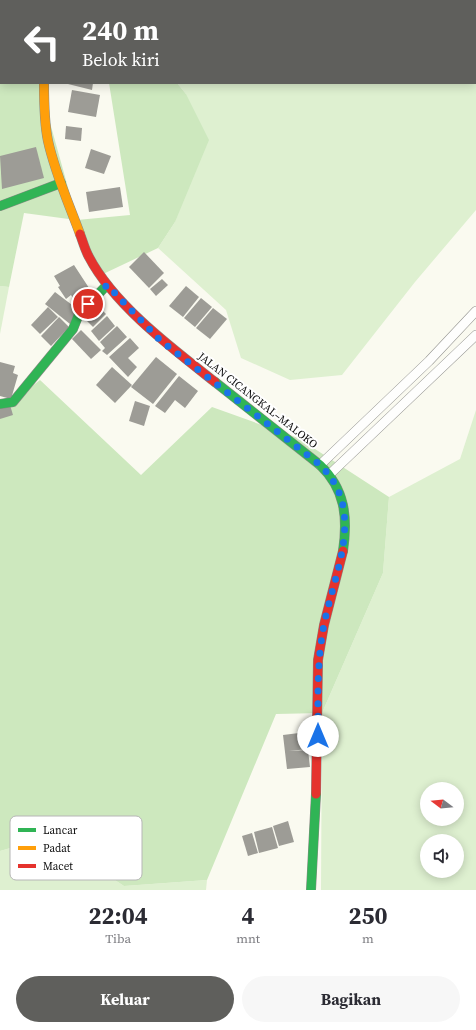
<!DOCTYPE html>
<html lang="id">
<head>
<meta charset="utf-8">
<style>
	:root { --surface:#fff; --page:#f7f7f7; --text:#2b2b33; --muted:#7c7c81; --accent:#5f5f5c }
	body { margin:0; font-family:"Source Serif 4",serif; background:var(--page); color:var(--text); height:100vh; display:flex; flex-direction:column; font-size:15px; white-space:nowrap }
	* { box-sizing:border-box; margin:0 }
	p { font-size:13px; color:var(--muted) }
	.icon { flex:none; width:22px; height:22px; fill:none; stroke:currentColor; stroke-width:2; stroke-linecap:round; stroke-linejoin:round }
	.map { position:relative; height:890px; overflow:hidden }
	.panel { display:flex; flex-direction:column; background:var(--surface); flex:1 }
	.panel>* { flex:none }
	.top-card { position:absolute; left:0px; top:0px; width:476px; height:84px; box-shadow:0 2px 10px #0003; background:#5f5f5c; color:#fff; overflow:hidden }
	.needle { width:26px; rotate:286deg }
	.tools { position:absolute; left:420px; top:782px; display:grid; gap:8px }
	.tools a { display:grid; place-items:center; width:44px; height:44px; border-radius:50%; background:var(--surface); box-shadow:0 2px 10px #0003; font-size:20px }
	.pin { position:absolute; display:grid; place-items:center; width:34px; height:34px; color:#fff; margin:-17px; border:2px solid #fff; border-radius:50%; box-shadow:0 1px 4px #0007 }
	.me { position:absolute; width:44px; margin:-22px; rotate:0deg; stroke-linejoin:round; filter:drop-shadow(0 0 3px #0008) }
	.turn { display:flex; align-items:center; gap:14px; height:84px; padding:0 16px; font-size:18px }
	.turn .icon { width:52px; height:52px; stroke-width:2.5 }
	.turn b { display:block; font-size:28px; line-height:34px }
	.eta { display:flex; justify-content:space-evenly; align-items:center; height:68px; text-align:center }
	.eta b { font-size:24px; font-weight:700; line-height:28px }
	.action { display:flex; gap:8px; margin-top:auto; padding:8px 16px }
	.action a { flex:1; height:46px; border-radius:24px; background:var(--accent); color:#fff; font-size:16px; font-weight:700; line-height:46px; text-align:center }
	.action a+a { background:var(--page); color:var(--text) }
	.map>svg:first-child { display:block }
</style>
</head>
<body>
<div class="map">
<svg width="476" height="890" viewBox="0 0 476 890">
	<rect width="100%" height="100%" fill="#fafaf0"/>
	<g fill="#def0d0" fill-rule="evenodd">
		<polygon points="162,0 476,0 476,210 415,282 342,375 290,380 241,358 226,310 158,248 175,222 186,94 177,83 475,83 475,1"/>
		<polygon points="0,286 9,287 0,334"/>
		<path d="M 476,410 L 476,890 L 321,890 L 322,713 L 383,573 L 389,497 L 460,459 ZM 427,789 L 457,789 L 457,819 L 427,819 ZM 427,841 L 457,841 L 457,871 L 427,871 Z"/>
		<polygon points="49,837 124,886 207,880 206,890 0,890 0,851"/>
	</g>
	<g fill="#cde8be">
		<polygon points="0,0 37,0 1,1 1,83 39,83 77,220 130,215 109,83 177,83 186,94 209,140 175,222 158,248 101,275 76,220 24,213 9,287 0,286"/>
		<polygon points="40,380 141,475 212,407 298,438 389,497 383,573 322,713 276,714 207,880 124,886 49,837 0,851 0,411"/>
	</g>
	<g fill="#9d9c96">
		<polygon points="64,83 93,83 92,90"/>
		<polygon points="72,90 100,95 96,117 68,112"/>
		<polygon points="66,126 82,128 81,141 65,139"/>
		<polygon points="36,147 44,178 2,189 0,156"/>
		<polygon points="91,149 111,156 104,174 85,168"/>
		<polygon points="120,187 123,207 89,212 86,192"/>
		<polygon points="144,252 164,273 149,288 129,267"/>
		<polygon points="74,265 91,291 75,301 71,295 66,299 58,287 60,286 54,276"/>
		<polygon points="162,279 168,285 156,296 150,289"/>
		<polygon points="186,286 199,297 183,317 169,306"/>
		<polygon points="55,292 80,311 70,324 45,304"/>
		<polygon points="201,298 212,307 195,327 184,318"/>
		<polygon points="93,301 106,314 93,327 80,314"/>
		<polygon points="48,307 58,317 40,334 31,325"/>
		<polygon points="213,308 227,319 210,339 196,328"/>
		<polygon points="107,316 115,326 99,341 91,331"/>
		<polygon points="59,317 69,327 51,346 41,336"/>
		<polygon points="117,326 127,337 107,355 102,351 105,348 100,342"/>
		<polygon points="81,330 101,350 91,359 72,339"/>
		<polygon points="130,338 139,348 128,358 137,367 128,377 109,357"/>
		<polygon points="156,357 177,374 153,404 131,387"/>
		<polygon points="0,362 15,366 13,373 18,375 11,399 0,396"/>
		<polygon points="112,367 132,385 115,403 96,385"/>
		<polygon points="179,376 198,391 185,408 175,400 165,413 155,406"/>
		<polygon points="135,401 150,406 144,426 129,421"/>
		<polygon points="10,405 13,415 0,419 0,408"/>
		<polygon points="307,732 308,749 289,751 308,750 310,767 287,769 283,735"/>
		<polygon points="288,821 294,842 279,846 273,826"/>
		<polygon points="272,827 278,848 259,853 254,832"/>
		<polygon points="252,833 258,853 248,856 242,836"/>
	</g>
	<g fill="none" stroke-linecap="round" stroke-linejoin="round">
		<defs>
			<g id="lane">
				<polyline points="320,465 429,361 476,311"/>
				<polyline points="330,474 476,335"/>
			</g>
			<g id="fast">
				<polyline points="41,0 42,1"/>
				<polyline points="0,206 61,183"/>
				<path d="M 215,382 L 320,465 C 345,489 348,517 343,551"/>
				<polyline points="0,404 13,402 73,329 79,314 107,285"/>
				<polyline points="311,890 316,794"/>
			</g>
			<path id="slow" d="M 44,83 C 44,102 44,122 48,141 C 55,173 69,204 80,234"/>
			<g id="jam">
				<path d="M 80,234 C 83,242 85,250 89,257 C 114,305 173,349 215,382"/>
				<polyline points="316,794 318,660 324,625 343,551"/>
			</g>
		</defs>
		<use href="#lane" stroke="#93938f" stroke-width="10"/>
		<use href="#fast" stroke="#8a8a85" stroke-width="10"/>
		<use href="#slow" stroke="#8a8a85" stroke-width="10"/>
		<use href="#jam" stroke="#8a8a85" stroke-width="10"/>
		<use href="#lane" stroke="#fefefd" stroke-width="9"/>
		<use href="#fast" stroke="#30b455" stroke-width="9"/>
		<use href="#slow" stroke="#ff9f0a" stroke-width="9"/>
		<use href="#jam" stroke="#e5322d" stroke-width="9"/>
	</g>
	<g fill="none" stroke-linecap="round" stroke-linejoin="round">
		<path stroke="#1a73e8" stroke-width="7" stroke-dasharray="0 12.6" d="M 88,304 L 107,285 L 160,340 L 320,465 C 370,513 330,579 322,636 C 317,670 318,703 318,736"/>
	</g>
	<g text-anchor="middle" stroke-width="4" stroke-linejoin="round" paint-order="stroke">
		<g font-size="11" fill="#0c0c0c" stroke="#fff">
			<text transform="translate(258 400) rotate(38)" y="4">JALAN CICANGKAL–MALOKO</text>
		</g>
	</g>
	<rect x="10" y="816" width="132" height="64" rx="6" fill="#fff" stroke="#b6b6b6" stroke-width="1"/>
	<rect x="18" y="828" width="18" height="4" fill="#30b455"/>
	<rect x="18" y="846" width="18" height="4" fill="#ff9f0a"/>
	<rect x="18" y="864" width="18" height="4" fill="#e5322d"/>
	<g font-size="11" fill="#0c0c0c">
		<text x="43" y="834">Lancar</text>
		<text x="43" y="852">Padat</text>
		<text x="43" y="870">Macet</text>
	</g>
</svg>
<div class="tools">
<a><svg class="needle" viewBox="-14 -14 28 28"><path d="M0-13l5 13h-10z" fill="#e53935"/><path d="M0 13l5-13h-10z" fill="#7c7c81"/></svg></a>
<a><svg class="icon" aria-label="sound" viewBox="0 0 24 24"><path d="M4 9h4l5-4v14l-5-4H4zM17 9q2 3 0 6"/></svg></a>
</div>
<div class="pin" style="left:88px;top:304px;background:#d93025"><svg class="icon" aria-label="arrive" viewBox="0 0 24 24"><path d="M6 21V4h12l-3 4 3 4H6"/></svg></div>
<svg class="me" style="left:318px;top:736px" viewBox="-20 -20 40 40"><circle r="19" fill="#fff"/><path d="M0-13L10 11 0 6-10 11z" fill="#1a73e8"/></svg>
<div class="top-card">
<div class="turn"><svg class="icon" aria-label="left" viewBox="0 0 24 24"><path d="M17 20v-9H6M10 6l-5 5 5 5"/></svg><div><b>240 m</b>Belok kiri</div></div>
</div>
</div>
<section class="panel">
<div class="eta">
<div><b>22:04</b><p>Tiba</p></div>
<div><b>4</b><p>mnt</p></div>
<div><b>250</b><p>m</p></div>
</div>
<div class="action"><a>Keluar</a><a>Bagikan</a></div>
</section>
</body>
</html>
